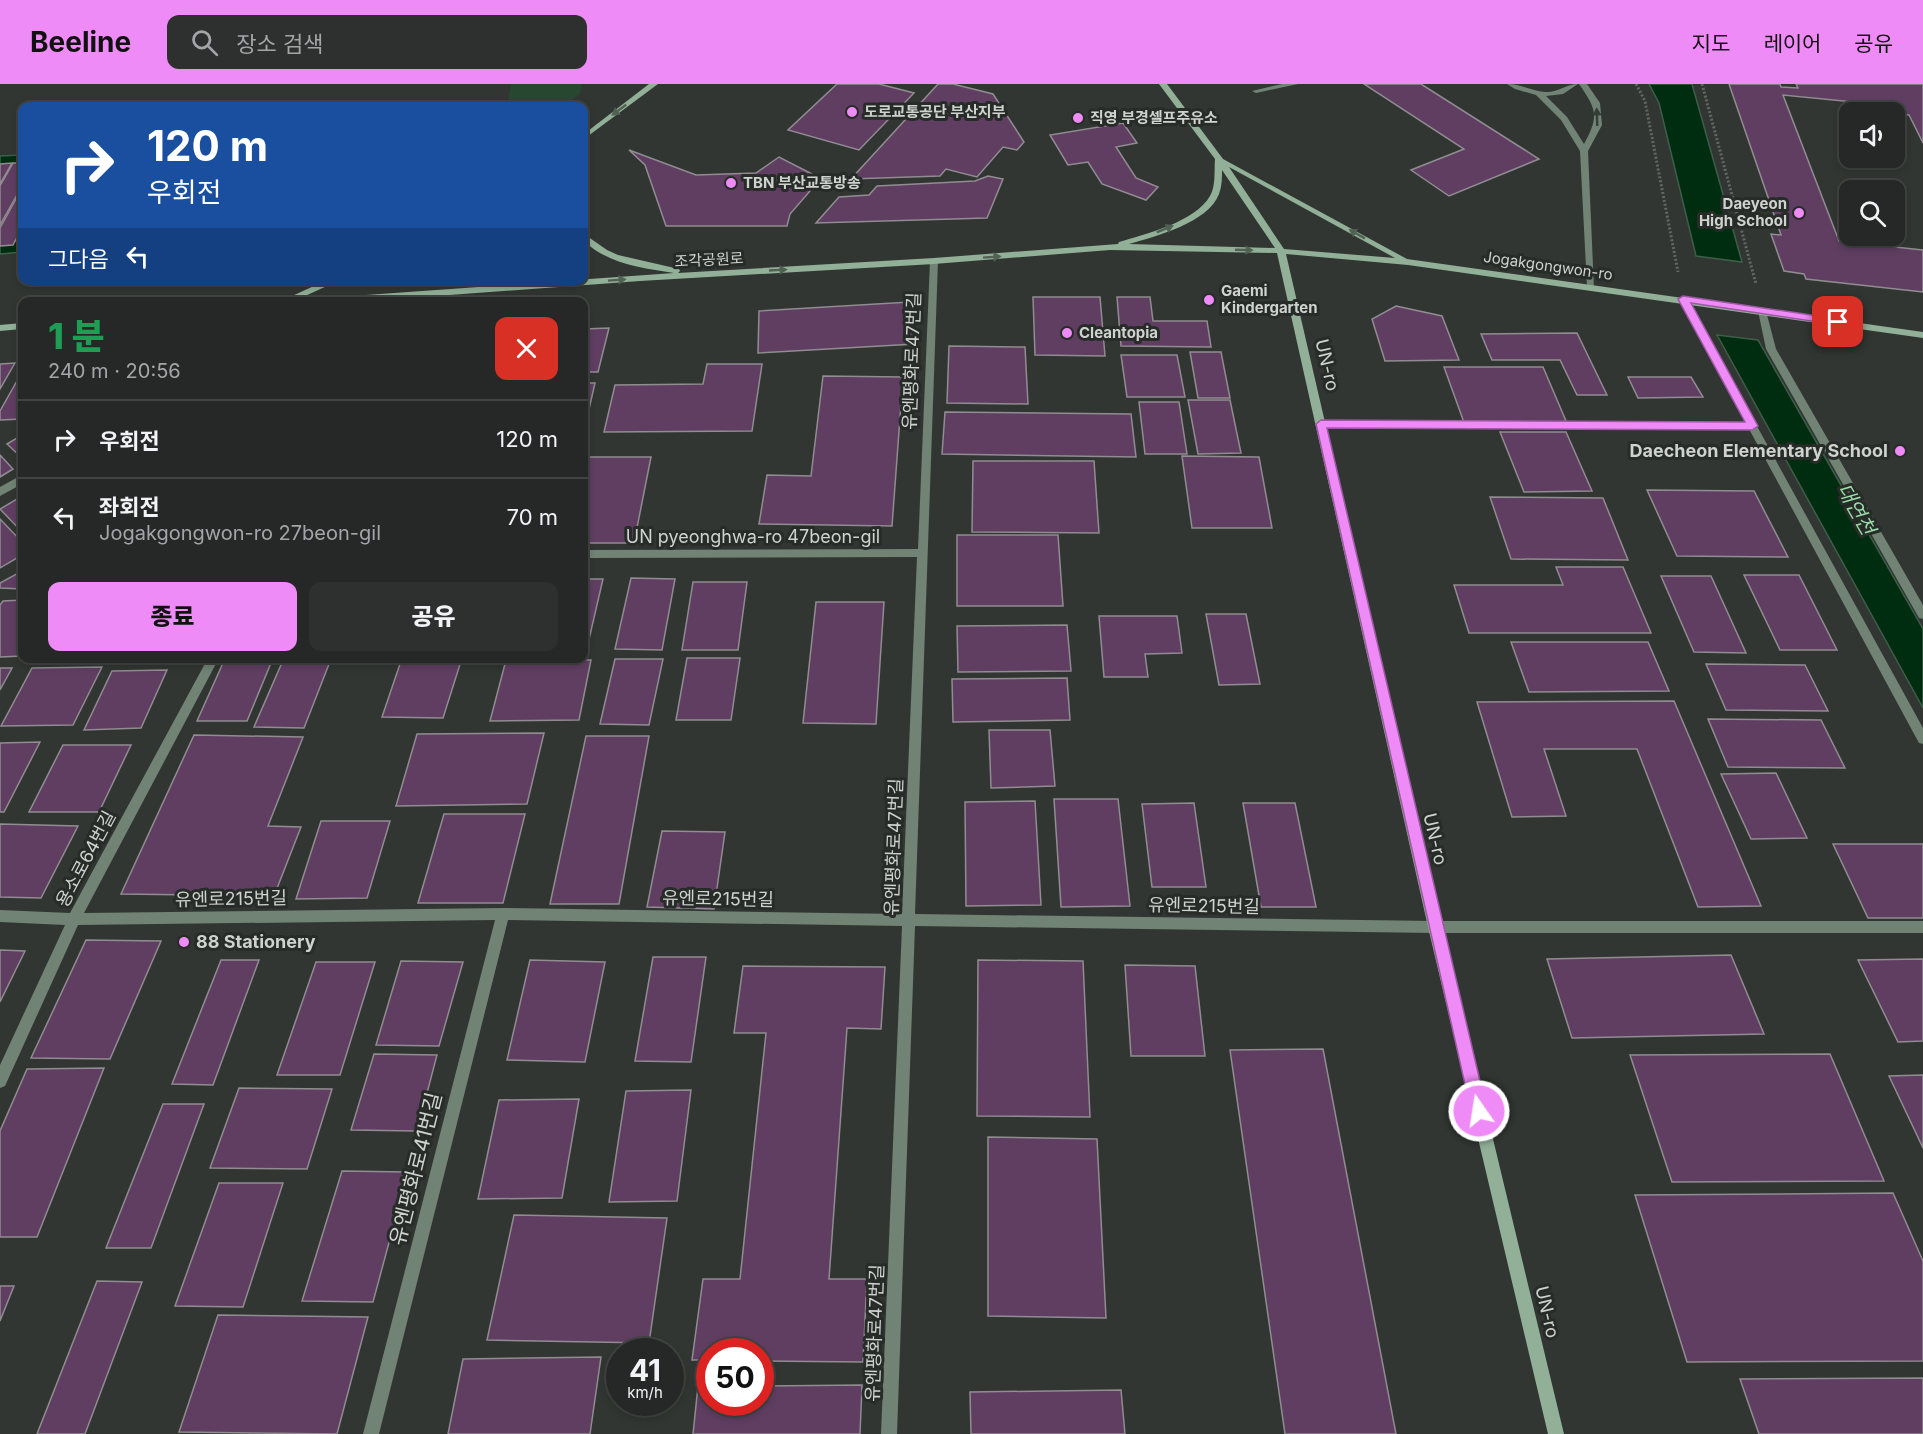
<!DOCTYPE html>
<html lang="ko">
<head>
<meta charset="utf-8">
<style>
	:root { --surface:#252826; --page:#2d302e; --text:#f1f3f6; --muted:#a3a6a7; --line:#424443; --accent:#ef8bf7 }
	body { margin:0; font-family:Inter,"Noto Sans KR",sans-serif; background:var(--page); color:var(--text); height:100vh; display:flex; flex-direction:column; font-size:22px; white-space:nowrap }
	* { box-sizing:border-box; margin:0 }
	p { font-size:20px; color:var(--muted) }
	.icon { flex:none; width:33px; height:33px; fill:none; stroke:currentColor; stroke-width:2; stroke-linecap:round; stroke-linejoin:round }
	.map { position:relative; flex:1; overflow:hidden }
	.drawer { position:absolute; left:18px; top:213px; width:570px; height:366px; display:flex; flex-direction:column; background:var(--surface); border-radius:12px; box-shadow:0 3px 9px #0003,0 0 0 2px var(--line) }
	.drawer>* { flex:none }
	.banner { position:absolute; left:18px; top:18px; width:570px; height:183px; border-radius:12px; box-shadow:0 3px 9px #0003,0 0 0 2px var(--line); background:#1a4fa0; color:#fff; overflow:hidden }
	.tools { position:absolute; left:1839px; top:18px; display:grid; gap:12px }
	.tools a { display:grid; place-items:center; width:66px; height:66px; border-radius:12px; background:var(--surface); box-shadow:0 3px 9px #0003,0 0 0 2px var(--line); font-size:30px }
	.speed { position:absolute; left:606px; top:1254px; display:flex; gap:12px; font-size:30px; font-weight:700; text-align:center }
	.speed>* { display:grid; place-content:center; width:78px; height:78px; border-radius:50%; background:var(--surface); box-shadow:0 3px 9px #0003,0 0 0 2px var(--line); line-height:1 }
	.speed small { font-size:15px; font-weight:400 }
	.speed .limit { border:9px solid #d22; background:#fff; color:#111 }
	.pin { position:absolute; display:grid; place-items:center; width:51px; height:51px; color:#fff; margin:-26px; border-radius:12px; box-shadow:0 3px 9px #0006 }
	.me { position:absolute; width:66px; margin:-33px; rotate:347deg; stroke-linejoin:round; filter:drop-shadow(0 0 4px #0008) }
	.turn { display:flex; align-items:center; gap:21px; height:126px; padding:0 30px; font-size:27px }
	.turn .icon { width:78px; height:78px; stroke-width:2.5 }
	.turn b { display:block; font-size:42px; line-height:51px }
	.then { display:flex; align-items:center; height:57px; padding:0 30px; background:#0003; gap:12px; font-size:22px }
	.round { display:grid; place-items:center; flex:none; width:63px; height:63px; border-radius:12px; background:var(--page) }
	.headline { display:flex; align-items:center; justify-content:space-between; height:102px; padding:0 30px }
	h1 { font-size:36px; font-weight:800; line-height:45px; color:#1e9e55 }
	.cta { display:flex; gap:12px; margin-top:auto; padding:12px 30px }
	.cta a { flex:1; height:69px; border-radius:12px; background:var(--accent); color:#111; font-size:24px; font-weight:800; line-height:69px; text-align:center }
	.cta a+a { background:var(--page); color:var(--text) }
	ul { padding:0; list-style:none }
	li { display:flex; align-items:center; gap:18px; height:78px; padding:0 30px; border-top:2px solid var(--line) }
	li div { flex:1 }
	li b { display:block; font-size:22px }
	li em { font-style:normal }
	header { display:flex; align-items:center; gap:36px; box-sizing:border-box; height:84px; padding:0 30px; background:var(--accent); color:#111 }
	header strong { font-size:28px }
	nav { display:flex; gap:33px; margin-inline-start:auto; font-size:21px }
	.search { width:420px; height:54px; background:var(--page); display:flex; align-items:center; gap:15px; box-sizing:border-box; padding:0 21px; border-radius:12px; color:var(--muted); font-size:22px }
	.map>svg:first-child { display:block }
</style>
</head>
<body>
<header>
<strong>Beeline</strong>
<div class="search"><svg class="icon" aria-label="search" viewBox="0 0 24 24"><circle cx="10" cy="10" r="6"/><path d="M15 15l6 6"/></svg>장소 검색</div>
<nav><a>지도</a><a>레이어</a><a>공유</a></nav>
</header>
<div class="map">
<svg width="1923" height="1350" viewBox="0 0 1923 1350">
	<rect width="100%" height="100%" fill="#313632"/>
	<polygon fill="#284730" points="511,0 582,0 580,10 562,22 507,22"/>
	<g fill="#002d10" stroke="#3e5e49" stroke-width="1.5">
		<polygon points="1649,0 1692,0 1742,178 1696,172 1659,19"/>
		<polygon points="22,71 22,168 0,170 0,72"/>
		<polygon points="1717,251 1758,256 1923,545 1923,624"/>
	</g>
	<g fill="#5f3e62" stroke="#918c91" stroke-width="1.5">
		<polygon points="837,0 879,0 914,9 859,66 788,46"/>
		<polygon points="938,0 953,0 993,10 1024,58 1017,66 1003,63 977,93 946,85 940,92 851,95"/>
		<polygon points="1364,0 1421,0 1539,75 1449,112 1411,86 1464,65"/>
		<polygon points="1729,0 1780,0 1781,3 1798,4 1796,0 1923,0 1923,59 1909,31 1888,28 1884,21 1783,11 1839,157 1923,166 1923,208 1806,195 1804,190 1784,187 1771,150 1781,151"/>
		<polygon points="1123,39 1137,59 1116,63 1136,94 1158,103 1146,116 1102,100 1088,78 1068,81 1050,51"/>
		<polygon points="629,66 696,91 756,89 779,73 812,90 810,107 790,130 787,142 666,142 645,81"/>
		<polygon points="12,79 0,100 0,80"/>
		<polygon points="13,79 22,79 22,102 0,141 0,102"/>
		<polygon points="988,92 1003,95 987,134 816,139 839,113 869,111 877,102 975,97"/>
		<polygon points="22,104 22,144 13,161 0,162 0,144"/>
		<polygon points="1033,213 1100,213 1105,272 1035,271"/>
		<polygon points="1117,213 1150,213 1153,237 1207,237 1211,263 1121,262"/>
		<polygon points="910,218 915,260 758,269 759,227"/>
		<polygon points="1396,222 1442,232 1459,276 1385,277 1372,235"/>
		<polygon points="609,244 598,288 584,288 584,245"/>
		<polygon points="1577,249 1607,311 1577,311 1560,276 1492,276 1481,250"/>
		<polygon points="949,262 1025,263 1028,320 947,319"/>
		<polygon points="1190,268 1221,268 1230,314 1198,314"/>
		<polygon points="1121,271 1177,271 1185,313 1127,313"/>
		<polygon points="15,279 0,305 0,280"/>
		<polygon points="707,280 762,280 752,347 604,348 615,301 703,300"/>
		<polygon points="1444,283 1543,283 1569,344 1466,344"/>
		<polygon points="22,288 22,335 0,336 0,327"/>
		<polygon points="823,292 903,293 892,442 759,440 767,391 811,392"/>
		<polygon points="1628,293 1691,293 1703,313 1638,314"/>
		<polygon points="584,299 595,299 584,347"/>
		<polygon points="1188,316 1230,316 1241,369 1198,370"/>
		<polygon points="1139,318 1179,318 1187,370 1145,370"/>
		<polygon points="945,328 1131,330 1136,373 942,370"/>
		<polygon points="1500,348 1566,348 1592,407 1524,408"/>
		<polygon points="22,351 22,374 7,360"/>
		<polygon points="0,371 13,385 0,393"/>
		<polygon points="1182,372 1259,373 1272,444 1192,444"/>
		<polygon points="584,373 651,373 634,459 584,459"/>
		<polygon points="973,377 1094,377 1099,449 972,448"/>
		<polygon points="1647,406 1754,407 1788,473 1677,472"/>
		<polygon points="22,412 22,448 0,425"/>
		<polygon points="1490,413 1603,414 1628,476 1511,475"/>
		<polygon points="0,435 22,458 22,471 0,484"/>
		<polygon points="957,451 1058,451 1063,522 957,522"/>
		<polygon points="1556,483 1623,483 1651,549 1469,549 1454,501 1563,501"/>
		<polygon points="22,487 22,505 0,504 0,499"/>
		<polygon points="1744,491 1799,491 1837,566 1780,566"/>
		<polygon points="1661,492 1711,492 1746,569 1694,568"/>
		<polygon points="631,494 675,495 662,566 615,565"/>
		<polygon points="584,495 603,495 587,564 584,564"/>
		<polygon points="693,498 747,498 738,566 682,566"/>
		<polygon points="22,516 22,572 0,573 0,521 3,517"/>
		<polygon points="816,518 884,518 876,640 803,639"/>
		<polygon points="1206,530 1246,530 1260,600 1219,601"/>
		<polygon points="1099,532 1177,532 1182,569 1145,570 1148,593 1104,593"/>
		<polygon points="1067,541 1071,587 958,588 957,542"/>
		<polygon points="1511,558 1648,558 1669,607 1529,608"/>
		<polygon points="284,574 331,575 304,644 254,643"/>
		<polygon points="402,574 462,574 443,634 382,633"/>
		<polygon points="687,574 740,574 731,636 676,636"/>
		<polygon points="615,575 663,575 649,641 600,640"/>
		<polygon points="506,576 591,576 579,636 490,637"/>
		<polygon points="223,579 271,579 247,637 197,637"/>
		<polygon points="1706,580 1805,581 1828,627 1726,626"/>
		<polygon points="102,583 73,641 1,642 32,584"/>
		<polygon points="0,584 12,584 0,606"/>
		<polygon points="167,586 141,644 84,646 112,587"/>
		<polygon points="1067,594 1070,636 953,638 952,595"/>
		<polygon points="1674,617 1761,822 1698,823 1637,665 1544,665 1566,732 1512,733 1477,618"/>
		<polygon points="1708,635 1821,636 1845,684 1728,683"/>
		<polygon points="989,646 1050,646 1055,702 991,704"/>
		<polygon points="544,649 527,720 396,722 417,650"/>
		<polygon points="194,651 303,653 268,742 301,743 274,812 121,810"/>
		<polygon points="586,652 649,652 619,820 550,820"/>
		<polygon points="40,658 4,728 0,728 0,659"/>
		<polygon points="63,661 131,661 99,728 29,728"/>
		<polygon points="1776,689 1807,754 1751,755 1721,690"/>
		<polygon points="1054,715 1118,715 1130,822 1061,823"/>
		<polygon points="1035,717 1041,821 966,822 965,718"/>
		<polygon points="1194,719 1206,803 1152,803 1142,720"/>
		<polygon points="1243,719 1295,719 1316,823 1261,823"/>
		<polygon points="444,730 525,730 503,819 418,819"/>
		<polygon points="321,737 390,737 367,814 296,815"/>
		<polygon points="0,740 78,742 41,814 0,813"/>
		<polygon points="662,747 725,748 714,825 647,823"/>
		<polygon points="1833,760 1923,760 1923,834 1868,834"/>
		<polygon points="86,856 161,857 110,975 31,974"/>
		<polygon points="0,866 25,867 0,918"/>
		<polygon points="1731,871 1764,950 1572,954 1547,875"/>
		<polygon points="653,873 706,873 691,978 635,977"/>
		<polygon points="1923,875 1923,957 1898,958 1858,876"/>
		<polygon points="221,876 259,876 213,1001 172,1000"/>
		<polygon points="530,876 605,878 585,978 507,976"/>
		<polygon points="978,876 1083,877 1090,1033 977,1032"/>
		<polygon points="401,877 463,878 439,962 376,961"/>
		<polygon points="316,878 375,878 340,991 277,991"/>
		<polygon points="1125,881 1195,882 1205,972 1131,972"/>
		<polygon points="743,882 885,883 881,945 847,944 829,1195 867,1195 863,1278 760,1277 760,1268 710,1268 710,1276 692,1276 703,1195 740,1195 766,949 734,949"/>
		<polygon points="1323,965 1396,1350 1285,1350 1230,966"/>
		<polygon points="374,970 437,971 417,1047 351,1046"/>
		<polygon points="1830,970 1884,1097 1672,1098 1630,971"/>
		<polygon points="104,984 37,1153 0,1153 0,1047 27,985"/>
		<polygon points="1923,991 1923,1064 1889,992"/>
		<polygon points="239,1004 332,1005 307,1085 210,1084"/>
		<polygon points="691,1006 677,1117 609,1118 626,1007"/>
		<polygon points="579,1015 562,1114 478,1115 499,1016"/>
		<polygon points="163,1020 204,1020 151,1164 106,1164"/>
		<polygon points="988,1053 1097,1055 1106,1234 988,1232"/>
		<polygon points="342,1087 408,1088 373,1218 302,1217"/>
		<polygon points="219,1099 283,1099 243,1223 175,1222"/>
		<polygon points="1893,1109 1923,1177 1923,1277 1687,1278 1635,1111"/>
		<polygon points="514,1131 667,1134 649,1259 487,1256"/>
		<polygon points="97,1197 142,1198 85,1350 37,1350"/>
		<polygon points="0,1202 14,1202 0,1237"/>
		<polygon points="218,1231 368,1233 337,1350 179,1348"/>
		<polygon points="601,1273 590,1350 448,1350 463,1275"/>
		<polygon points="1923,1294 1923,1350 1759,1350 1740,1295"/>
		<polygon points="862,1301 860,1350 693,1350 698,1302 710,1302 710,1318 760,1318 760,1302"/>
		<polygon points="1121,1306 1125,1350 971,1350 970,1308"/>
	</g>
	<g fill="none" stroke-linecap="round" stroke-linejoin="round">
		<g stroke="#636764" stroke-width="3" stroke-dasharray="2 2" stroke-linecap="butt">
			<polyline points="1636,0 1645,17 1678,188"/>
			<polyline points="1702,0 1756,200"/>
		</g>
		<g fill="#708374" fill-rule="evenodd">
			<polygon points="1282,0 1298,0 1256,9 1252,7"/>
			<path d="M 1507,0 C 1521,0 1532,7 1545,8 C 1558,9 1566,0 1578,0 L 1563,10 L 1546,12 L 1567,33 L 1584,60 C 1599,32 1597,26 1579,0 L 1587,0 L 1600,19 L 1602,41 L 1588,67 L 1594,205 L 1588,205 L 1587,203 L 1580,67 L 1561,36 L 1536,11 L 1515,5 Z"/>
			<polygon points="1683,212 1687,215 1923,644 1923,660 1919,659 1749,345 1321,343 1316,340 1321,337 1746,339 1679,215"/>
			<polygon points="1762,224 1766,227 1776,265 1923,521 1923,535 1919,534 1766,265 1758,227"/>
			<polygon points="1435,837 1923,837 1923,849 1435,849 1430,847 1428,843 1430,839"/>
		</g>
		<g fill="#708374" fill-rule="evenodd">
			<polygon points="934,174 938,177 915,830 1435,837 1440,839 1442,843 1440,847 1435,849 915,842 897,1350 881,1350 902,842 508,836 379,1350 363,1350 495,836 78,841 5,1002 0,1004 0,981 65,841 0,838 0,826 70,829 208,574 219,574 84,829 503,824 902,830 917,473 584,474 584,466 918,465 930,177"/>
			<polygon points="18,393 22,393 22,400 0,412 0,403"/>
		</g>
		<g fill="#91b097" fill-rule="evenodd">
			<polygon points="649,0 658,0 584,55 584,50"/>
			<path d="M 1159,0 L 1167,0 L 1223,75 L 1407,175 L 1923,248 L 1923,254 L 1408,181 L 1286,170 L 1442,843 L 1564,1350 L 1548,1350 L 1428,843 L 1277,169 L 1110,166 L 934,180 L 640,197 L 355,218 L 306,218 L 310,215 L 674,189 C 642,184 608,180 584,157 L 584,150 L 607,166 L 618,171 L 679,185 L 680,187 L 678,189 L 934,174 L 1118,160 L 1119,158 C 1146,150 1195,138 1210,112 C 1216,102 1214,87 1215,75 ZM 1229,83 L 1395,174 L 1284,165 ZM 1222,86 L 1275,164 L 1129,160 C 1156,152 1208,139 1219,110 C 1222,102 1222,94 1222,86 Z"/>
			<polygon points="327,196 340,196 292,218 279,218"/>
			<polygon points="22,239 22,245 0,247 0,241"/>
		</g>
	</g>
	<defs><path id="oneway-solid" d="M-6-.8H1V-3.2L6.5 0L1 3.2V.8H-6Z" transform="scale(1.5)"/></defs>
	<g fill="#516154">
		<use href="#oneway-solid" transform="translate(619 26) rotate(143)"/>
		<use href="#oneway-solid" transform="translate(1165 145) rotate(-22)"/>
		<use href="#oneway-solid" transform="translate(1357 150) rotate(-151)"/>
		<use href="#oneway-solid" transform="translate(1244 166) rotate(2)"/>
		<use href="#oneway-solid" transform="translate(992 173) rotate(-4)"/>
		<use href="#oneway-solid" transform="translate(778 186) rotate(-3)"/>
		<use href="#oneway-solid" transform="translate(617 196) rotate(-4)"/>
	</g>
	<use fill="#363d37" href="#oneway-solid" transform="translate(1597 33) rotate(-92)"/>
	<polygon fill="#ef8bf7" stroke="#9b5aa1" stroke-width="1.5" points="1683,212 1838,235 1843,238 1838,241 1691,219 1758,342 1752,346 1327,344 1487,1027 1485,1033 1479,1036 1473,1033 1471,1027 1316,340 1321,336 1745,338 1678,215"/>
	<g fill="#ef8bf7" stroke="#272c28" stroke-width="2">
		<circle cx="852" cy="28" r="6"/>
		<circle cx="1078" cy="34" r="6"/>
		<circle cx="731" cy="99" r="6"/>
		<circle cx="1799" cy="129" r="6"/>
		<circle cx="1209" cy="216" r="6"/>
		<circle cx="1067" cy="249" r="6"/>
		<circle cx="1900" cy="367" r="6"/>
		<circle cx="184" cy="858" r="6"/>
	</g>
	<g text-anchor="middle" stroke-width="6" stroke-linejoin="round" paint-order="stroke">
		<g font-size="15" font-weight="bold" fill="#cfd2cf" stroke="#272c28" text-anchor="start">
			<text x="864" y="33">도로교통공단 부산지부</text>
			<text x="1090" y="39">직영 부경셀프주유소</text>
			<text x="743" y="104">TBN 부산교통방송</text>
			<text x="1787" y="125" text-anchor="end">Daeyeon<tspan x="1787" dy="17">High School</tspan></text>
			<text x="1221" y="212">Gaemi<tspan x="1221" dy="17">Kindergarten</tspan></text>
			<text x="1079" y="254">Cleantopia</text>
		</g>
		<g font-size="15" fill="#cfd2cf" stroke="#272c28">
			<text transform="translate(709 176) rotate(-3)" y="5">조각공원로</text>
			<text transform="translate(1548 182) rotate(8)" y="5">Jogakgongwon-ro</text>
		</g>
		<g font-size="18" fill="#cfd2cf" stroke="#272c28">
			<text transform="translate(912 277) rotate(-88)" y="6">유엔평화로47번길</text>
			<text transform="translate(1327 281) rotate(77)" y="6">UN-ro</text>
			<text x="753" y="459">UN pyeonghwa-ro 47beon-gil</text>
			<text transform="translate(1435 755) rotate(77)" y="6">UN-ro</text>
			<text transform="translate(894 763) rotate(-88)" y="6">유엔평화로47번길</text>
			<text transform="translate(86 775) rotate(-62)" y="6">용소로64번길</text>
			<text transform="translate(231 815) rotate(-1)" y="6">유엔로215번길</text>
			<text transform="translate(718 815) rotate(1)" y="6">유엔로215번길</text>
			<text transform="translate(1204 822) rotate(1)" y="6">유엔로215번길</text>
			<text transform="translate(1547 1228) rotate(77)" y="6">UN-ro</text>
			<text transform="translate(875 1249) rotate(-88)" y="6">유엔평화로47번길</text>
		</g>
		<g font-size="18" font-weight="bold" fill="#cfd2cf" stroke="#272c28" text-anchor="end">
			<text x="1888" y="373">Daecheon Elementary School</text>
			<text x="196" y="864" text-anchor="start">88 Stationery</text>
		</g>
		<g font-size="20" font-style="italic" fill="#98dca7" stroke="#272c28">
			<text transform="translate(1856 425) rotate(60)" y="7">대연천</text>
		</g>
		<g font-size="21" fill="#cfd2cf" stroke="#272c28">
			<text transform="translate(416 1085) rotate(-76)" y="7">유엔평화로41번길</text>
		</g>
	</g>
</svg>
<div class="tools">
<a><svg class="icon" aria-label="sound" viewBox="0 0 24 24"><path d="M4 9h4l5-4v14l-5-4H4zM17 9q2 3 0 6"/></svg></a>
<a><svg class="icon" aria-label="search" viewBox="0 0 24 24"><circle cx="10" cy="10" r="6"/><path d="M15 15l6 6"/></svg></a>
</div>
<div class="speed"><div>41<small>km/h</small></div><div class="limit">50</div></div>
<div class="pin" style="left:1838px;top:238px;background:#d93025"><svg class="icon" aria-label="arrive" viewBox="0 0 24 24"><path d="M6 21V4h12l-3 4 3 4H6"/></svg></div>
<svg class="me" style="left:1479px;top:1027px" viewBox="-20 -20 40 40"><circle r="17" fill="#ef8bf7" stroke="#fff" stroke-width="3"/><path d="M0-11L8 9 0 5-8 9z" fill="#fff"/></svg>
<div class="banner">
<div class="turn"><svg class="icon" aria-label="right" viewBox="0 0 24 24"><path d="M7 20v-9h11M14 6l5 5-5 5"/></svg><div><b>120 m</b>우회전</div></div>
<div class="then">그다음<svg class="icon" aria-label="left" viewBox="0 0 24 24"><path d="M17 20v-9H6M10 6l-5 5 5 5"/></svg></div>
</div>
<section class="drawer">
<div class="headline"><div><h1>1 분</h1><p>240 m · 20:56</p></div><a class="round" style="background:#d93025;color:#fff"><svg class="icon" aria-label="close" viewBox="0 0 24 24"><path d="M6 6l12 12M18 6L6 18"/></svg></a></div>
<ul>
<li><svg class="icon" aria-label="right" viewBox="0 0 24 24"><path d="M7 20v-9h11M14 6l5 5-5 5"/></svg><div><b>우회전</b></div><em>120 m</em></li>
<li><svg class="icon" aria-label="left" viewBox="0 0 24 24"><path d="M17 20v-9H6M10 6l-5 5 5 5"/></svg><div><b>좌회전</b><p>Jogakgongwon-ro 27beon-gil</p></div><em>70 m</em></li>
</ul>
<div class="cta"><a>종료</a><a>공유</a></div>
</section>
</div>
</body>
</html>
